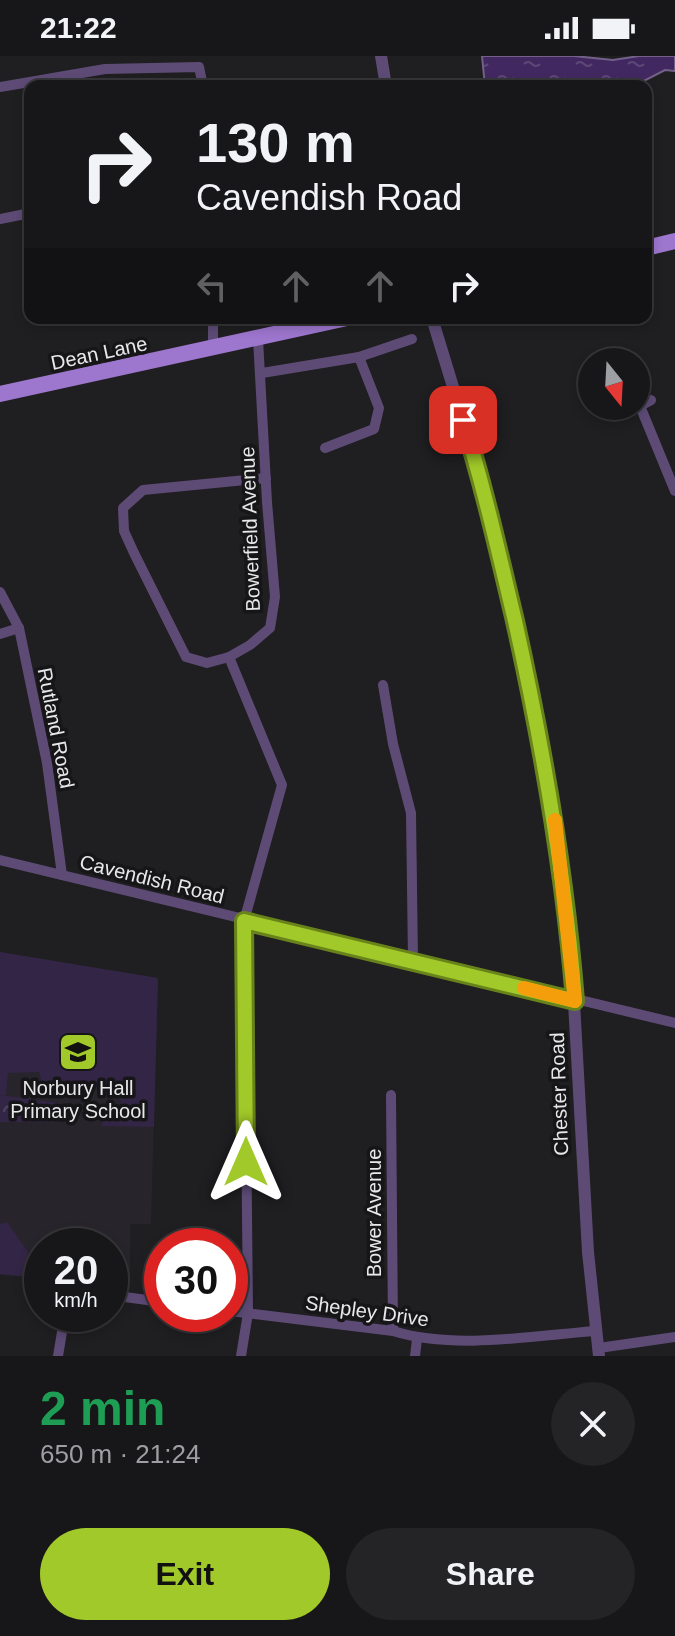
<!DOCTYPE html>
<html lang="en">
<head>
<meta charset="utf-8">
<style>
	:root { --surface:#171618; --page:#242325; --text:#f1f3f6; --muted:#9e9fa2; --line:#363537; --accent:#a1c929 }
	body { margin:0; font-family:Arial,sans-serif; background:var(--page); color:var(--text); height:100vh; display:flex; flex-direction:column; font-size:30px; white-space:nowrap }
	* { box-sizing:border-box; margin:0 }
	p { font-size:26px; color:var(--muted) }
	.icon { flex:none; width:44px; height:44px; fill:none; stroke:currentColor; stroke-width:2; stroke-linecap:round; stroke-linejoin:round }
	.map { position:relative; height:1300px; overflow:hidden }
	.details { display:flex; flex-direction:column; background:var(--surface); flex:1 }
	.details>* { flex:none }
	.guide { position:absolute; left:24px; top:24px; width:628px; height:244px; border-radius:16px; box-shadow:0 4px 12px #0003,0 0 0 2px var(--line); background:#171618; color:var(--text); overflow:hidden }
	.needle { width:52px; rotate:162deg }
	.controls { position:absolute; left:578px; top:292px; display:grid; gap:16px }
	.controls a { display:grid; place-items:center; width:72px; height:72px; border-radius:50%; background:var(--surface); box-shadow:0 4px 12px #0003,0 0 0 2px var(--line); font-size:40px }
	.speed { position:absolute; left:24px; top:1172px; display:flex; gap:16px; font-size:40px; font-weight:700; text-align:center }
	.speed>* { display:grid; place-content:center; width:104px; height:104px; border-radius:50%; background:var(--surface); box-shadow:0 4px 12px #0003,0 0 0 2px var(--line); line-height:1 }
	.speed small { font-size:20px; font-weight:400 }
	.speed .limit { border:12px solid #d22; background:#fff; color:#111 }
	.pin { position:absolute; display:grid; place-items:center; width:68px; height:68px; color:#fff; margin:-34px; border-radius:16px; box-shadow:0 4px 12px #0006 }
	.me { position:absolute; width:88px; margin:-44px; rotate:0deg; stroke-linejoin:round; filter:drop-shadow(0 0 6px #0008) }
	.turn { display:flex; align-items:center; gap:28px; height:168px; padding:0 40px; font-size:36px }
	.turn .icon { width:104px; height:104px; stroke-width:2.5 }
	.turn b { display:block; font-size:56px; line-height:68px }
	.lanes { display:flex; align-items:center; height:76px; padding:0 40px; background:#0003; justify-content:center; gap:40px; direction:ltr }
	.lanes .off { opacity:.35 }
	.round { display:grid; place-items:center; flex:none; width:84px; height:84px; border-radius:42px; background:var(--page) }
	.headline { display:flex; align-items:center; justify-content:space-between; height:136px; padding:0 40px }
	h1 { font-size:48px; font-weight:700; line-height:60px; color:#1e9e55 }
	.cta { display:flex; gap:16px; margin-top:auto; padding:16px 40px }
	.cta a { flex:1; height:92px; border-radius:48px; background:var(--accent); color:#111; font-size:32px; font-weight:700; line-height:92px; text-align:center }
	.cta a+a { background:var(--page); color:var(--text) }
	.status { display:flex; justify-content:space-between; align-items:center; height:56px; padding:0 40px; background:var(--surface); direction:ltr }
	.status svg { height:22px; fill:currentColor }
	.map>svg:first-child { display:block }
</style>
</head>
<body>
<div class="status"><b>21:22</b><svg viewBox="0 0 49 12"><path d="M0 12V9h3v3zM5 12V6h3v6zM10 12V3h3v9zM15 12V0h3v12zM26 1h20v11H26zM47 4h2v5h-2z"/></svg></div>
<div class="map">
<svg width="675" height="1300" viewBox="0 0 675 1300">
	<defs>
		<pattern id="forest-crowns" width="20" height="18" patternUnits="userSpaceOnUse" patternTransform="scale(2)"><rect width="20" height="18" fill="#332545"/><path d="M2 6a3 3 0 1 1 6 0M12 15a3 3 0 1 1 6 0" fill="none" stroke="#514560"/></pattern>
		<pattern id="water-ripples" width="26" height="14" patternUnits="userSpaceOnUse" patternTransform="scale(2)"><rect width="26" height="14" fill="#422860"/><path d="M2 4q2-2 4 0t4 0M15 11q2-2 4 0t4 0" fill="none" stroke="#5d4777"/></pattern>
	</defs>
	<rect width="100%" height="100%" fill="#1f1e20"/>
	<polygon fill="#27242c" points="0,896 158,922 151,1168 130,1168 130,1228 110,1227 110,1190 42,1190 42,1222 0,1219"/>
	<g fill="#332545">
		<polygon points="0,896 158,922 154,1071 102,1070 103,1055 121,1049 118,1030 42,1027 39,1016 8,1017 6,1039 0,1039"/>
		<polygon points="7,1166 42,1216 42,1222 0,1218 0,1168"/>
	</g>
	<polygon fill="url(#forest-crowns)" points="0,1039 57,1047 53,1066 0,1066"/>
	<polygon fill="url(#water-ripples)" stroke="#746189" stroke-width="2" points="482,0 574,0 613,4 639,0 675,0 675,15 665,14 634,30 485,30"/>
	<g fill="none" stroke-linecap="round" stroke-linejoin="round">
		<g stroke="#5d4b76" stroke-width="10">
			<polyline points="0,31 105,13 199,11 203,30"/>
			<polyline points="0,163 30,157"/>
			<polyline points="213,262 213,293"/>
			<polyline points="262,317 359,301 412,283"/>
			<polyline points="651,344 640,350 675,435"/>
			<polyline points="325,392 374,373 379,352 359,301"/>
			<polyline points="0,536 19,572 47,707 62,819"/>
			<polyline points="0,578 19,572"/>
			<polyline points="229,601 207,607 186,601 134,497 124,475 123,452 143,434 266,422"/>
			<polyline points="383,629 393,688 411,757 413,905"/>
			<polyline points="0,804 675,967"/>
			<polyline points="391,1039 393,1275"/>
			<polyline points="110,1239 162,1246"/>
			<path d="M 230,1255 L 393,1275 C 454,1294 532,1280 595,1275"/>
			<polyline points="599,1292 675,1281"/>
			<polyline points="58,1300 65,1258"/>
			<polyline points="241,1300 248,1257 244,865 282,729 229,601 250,589 270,572 275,541 267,446 258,283"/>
			<polyline points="415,1300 417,1283"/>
		</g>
		<g stroke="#5d4b76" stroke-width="12">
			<polyline points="381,0 386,30"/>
			<polyline points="432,262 482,426 524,606 554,757 571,893 588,1196 599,1300"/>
		</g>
		<g stroke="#9d76ce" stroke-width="16">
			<polyline points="646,192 675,185"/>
			<polyline points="0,338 347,262"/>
		</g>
	</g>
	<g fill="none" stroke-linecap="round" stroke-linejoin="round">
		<defs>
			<path id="route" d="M 246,1106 L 244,865 L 575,945 C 565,817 543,691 515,565 C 499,498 484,431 463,364"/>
		</defs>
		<use href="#route" stroke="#69831b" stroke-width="20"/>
		<use href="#route" stroke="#a1c929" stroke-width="14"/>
		<polyline stroke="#f59e0b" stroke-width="14" points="524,932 575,945 555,764"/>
	</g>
	<defs>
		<symbol id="school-square" viewBox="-11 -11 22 22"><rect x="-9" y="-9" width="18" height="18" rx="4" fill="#a1c929" stroke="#161517"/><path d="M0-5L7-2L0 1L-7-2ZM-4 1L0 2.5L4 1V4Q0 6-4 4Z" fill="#111"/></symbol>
	</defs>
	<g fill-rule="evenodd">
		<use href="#school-square" x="56" y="974" width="44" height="44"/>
	</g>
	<g text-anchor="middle" stroke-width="7" stroke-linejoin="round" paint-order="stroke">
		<g font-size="20" fill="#e8e7e9" stroke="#161517">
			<text transform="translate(99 297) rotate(-12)" y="7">Dean Lane</text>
			<text transform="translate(250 473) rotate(-92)" y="7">Bowerfield Avenue</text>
			<text transform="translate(56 672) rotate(79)" y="7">Rutland Road</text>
			<text transform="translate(152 823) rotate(14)" y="7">Cavendish Road</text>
			<text transform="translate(559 1038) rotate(-92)" y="7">Chester Road</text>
			<text transform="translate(374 1157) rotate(-90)" y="7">Bower Avenue</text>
			<text transform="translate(367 1255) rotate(8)" y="7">Shepley Drive</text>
		</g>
		<g font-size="20" fill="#e8e7e9" stroke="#161517">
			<text x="78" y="1039">Norbury Hall<tspan x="78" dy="23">Primary School</tspan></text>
		</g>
	</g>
</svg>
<div class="controls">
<a><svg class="needle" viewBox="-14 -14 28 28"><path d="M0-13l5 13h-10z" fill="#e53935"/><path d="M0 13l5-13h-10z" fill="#9e9fa2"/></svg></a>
</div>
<div class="speed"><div>20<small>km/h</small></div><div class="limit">30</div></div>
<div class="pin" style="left:463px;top:364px;background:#d93025"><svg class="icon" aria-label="arrive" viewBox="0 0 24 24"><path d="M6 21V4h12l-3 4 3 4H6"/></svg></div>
<svg class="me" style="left:246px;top:1106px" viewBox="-20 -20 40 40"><path d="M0-17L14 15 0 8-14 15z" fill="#a1c929" stroke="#fff" stroke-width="4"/></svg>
<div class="guide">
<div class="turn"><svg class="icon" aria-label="right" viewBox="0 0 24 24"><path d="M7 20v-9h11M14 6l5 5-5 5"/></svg><div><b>130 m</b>Cavendish Road</div></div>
<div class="lanes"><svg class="icon off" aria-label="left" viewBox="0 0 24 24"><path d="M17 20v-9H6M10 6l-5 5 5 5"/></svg><svg class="icon off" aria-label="ahead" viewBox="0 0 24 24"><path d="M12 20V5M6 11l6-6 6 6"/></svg><svg class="icon off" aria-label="ahead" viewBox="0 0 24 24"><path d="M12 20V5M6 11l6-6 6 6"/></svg><svg class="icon" aria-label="right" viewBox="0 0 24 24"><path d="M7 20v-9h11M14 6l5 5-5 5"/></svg></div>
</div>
</div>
<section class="details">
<div class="headline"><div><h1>2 min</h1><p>650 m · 21:24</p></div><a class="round"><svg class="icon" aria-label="close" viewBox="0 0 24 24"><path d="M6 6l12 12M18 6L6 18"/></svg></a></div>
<div class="cta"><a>Exit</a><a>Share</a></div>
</section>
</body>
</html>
